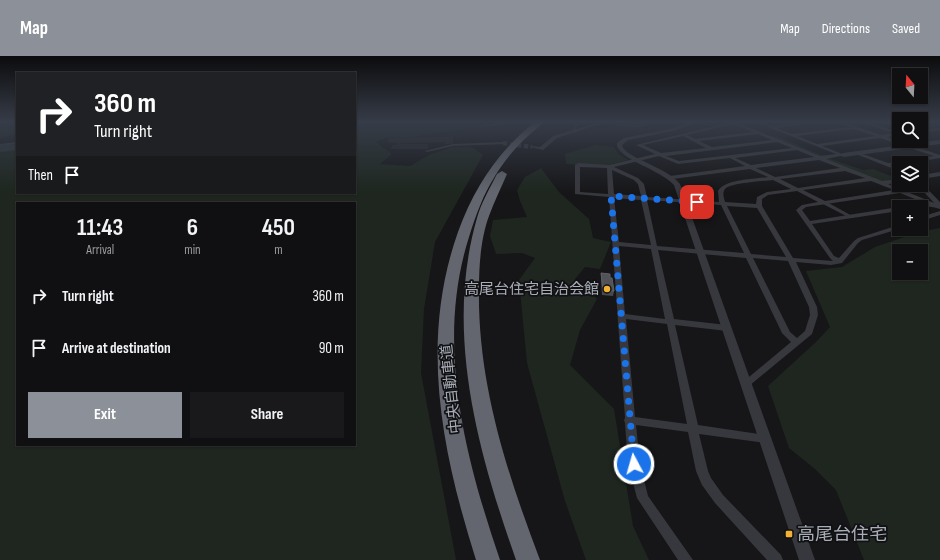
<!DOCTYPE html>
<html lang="en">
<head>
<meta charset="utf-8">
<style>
	:root { --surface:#101012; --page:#19191b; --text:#f1f3f6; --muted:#9c9d9f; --line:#303032; --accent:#8c9099 }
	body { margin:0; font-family:"Sofia Sans Condensed","Noto Sans JP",sans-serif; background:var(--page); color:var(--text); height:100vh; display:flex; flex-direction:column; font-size:15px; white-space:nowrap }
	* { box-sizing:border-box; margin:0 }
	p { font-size:13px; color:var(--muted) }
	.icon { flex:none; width:22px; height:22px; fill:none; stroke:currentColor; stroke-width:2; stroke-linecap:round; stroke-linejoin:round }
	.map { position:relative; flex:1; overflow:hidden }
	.panel { position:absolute; left:16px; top:146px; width:340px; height:244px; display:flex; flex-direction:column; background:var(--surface); border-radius:0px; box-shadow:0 1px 3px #0004,0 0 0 1px var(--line) }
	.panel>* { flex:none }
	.hud { position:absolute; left:16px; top:16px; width:340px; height:122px; border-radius:0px; box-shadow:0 1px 3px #0004,0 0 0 1px var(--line); background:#202124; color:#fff; overflow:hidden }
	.needle { width:26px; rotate:342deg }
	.fabs { position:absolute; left:892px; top:12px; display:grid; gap:8px }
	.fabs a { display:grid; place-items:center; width:36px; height:36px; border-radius:0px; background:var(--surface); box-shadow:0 1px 3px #0004,0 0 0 1px var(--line); font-size:20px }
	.pin { position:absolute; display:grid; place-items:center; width:34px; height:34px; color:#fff; margin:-17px; border-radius:8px; box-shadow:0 2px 6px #0006 }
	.me { position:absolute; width:44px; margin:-22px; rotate:354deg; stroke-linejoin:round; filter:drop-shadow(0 0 3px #0008) }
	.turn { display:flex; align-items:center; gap:14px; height:84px; padding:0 12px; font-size:18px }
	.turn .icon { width:52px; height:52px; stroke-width:2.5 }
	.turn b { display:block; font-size:28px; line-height:34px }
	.then { display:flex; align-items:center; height:38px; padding:0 12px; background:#0003; gap:8px; font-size:15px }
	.eta { display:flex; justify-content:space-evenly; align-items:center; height:68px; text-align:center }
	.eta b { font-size:24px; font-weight:700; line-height:28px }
	.primary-button { display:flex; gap:8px; margin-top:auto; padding:8px 12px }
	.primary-button a { flex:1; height:46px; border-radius:0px; background:var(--accent); color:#fff; font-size:16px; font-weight:700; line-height:46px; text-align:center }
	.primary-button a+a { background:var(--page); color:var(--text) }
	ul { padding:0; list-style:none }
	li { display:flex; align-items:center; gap:12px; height:52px; padding:0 12px }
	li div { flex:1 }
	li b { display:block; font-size:15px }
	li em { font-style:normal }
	header { display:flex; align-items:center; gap:24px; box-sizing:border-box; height:56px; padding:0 20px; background:var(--accent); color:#fff }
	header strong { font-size:19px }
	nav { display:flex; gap:22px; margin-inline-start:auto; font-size:14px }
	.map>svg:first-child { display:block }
</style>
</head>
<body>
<header>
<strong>Map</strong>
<nav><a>Map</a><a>Directions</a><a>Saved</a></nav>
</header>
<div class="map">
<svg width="940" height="504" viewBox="0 0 940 504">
	<rect width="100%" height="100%" fill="#161618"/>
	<polygon fill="#222225" points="447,81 453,81 453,88 445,88 445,86 401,87 400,88 428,88 428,93 391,93 392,89 397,89 398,87 387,86 389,82"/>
	<g fill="#1e261f" fill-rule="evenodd">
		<polygon points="0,66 17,66 17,77 0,82"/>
		<path d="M 355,66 L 530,66 L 524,70 L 486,69 L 412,81 L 387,81 L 376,86 L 392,98 L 380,108 L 410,110 L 429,99 L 453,91 L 472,91 L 483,99 L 435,186 L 424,253 L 421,317 L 456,504 L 0,504 L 0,90 L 17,87 L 17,137 L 355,137 ZM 17,147 L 355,147 L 355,389 L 17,389 Z"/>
		<polygon points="921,66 940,66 940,72 921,75"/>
		<polygon points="777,80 828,102 863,114 873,113 899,123 881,127 768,81"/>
		<polygon points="596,89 614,91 618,98 628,104 604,110 566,108 565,98"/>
		<polygon points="541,112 559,136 589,163 593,182 611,186 600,213 585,211 575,223 597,243 580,274 570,309 614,353 633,470 649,504 586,504 565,445 527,307 519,224 535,202 522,197 496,198 490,180 493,164 527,161 520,145 517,134 525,121"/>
		<path d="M 940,172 L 940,504 L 864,504 L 836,434 L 815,413 L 789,392 L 768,330 L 816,286 L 830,271 L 806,215 L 842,211 L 875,191 L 919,176 ZM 899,195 L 921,195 L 921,217 L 899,217 Z"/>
	</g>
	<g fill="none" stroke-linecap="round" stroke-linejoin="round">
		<g stroke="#2c353c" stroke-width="1.5">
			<polyline points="573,66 577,69 574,73 576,77"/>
			<path d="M 605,66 C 620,69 637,74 651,66"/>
			<polyline points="480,71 514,66"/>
		</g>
		<polygon fill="#2c353c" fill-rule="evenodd" points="17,88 17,94 0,96 0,90"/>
		<polyline stroke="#333438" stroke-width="4.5" stroke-dasharray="4.5 2.5" stroke-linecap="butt" points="503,87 532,91"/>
		<polygon fill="#37383d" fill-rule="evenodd" points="821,145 825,145 854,161 852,162 850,162 821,147"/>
		<g fill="#37383d" fill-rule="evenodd">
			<polygon points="600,66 606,66 557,82 543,94 530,91 532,90 540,91 553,80"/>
			<polygon points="614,66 648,66 638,69"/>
			<path d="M 732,66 L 739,66 L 738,67 L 820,100 L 836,98 L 756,66 C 762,66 768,70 774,70 C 790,69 805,66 821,66 L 777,72 L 792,78 L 850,71 L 837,66 L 843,66 L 881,79 L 893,77 L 861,66 L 867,66 L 898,76 L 899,77 L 899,79 L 887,81 L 940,99 L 940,102 L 910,107 L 899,107 L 899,109 L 894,109 L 899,111 L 899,115 L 856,98 L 860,97 L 888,107 L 934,100 L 880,82 L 822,90 L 845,99 L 826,103 L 882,125 L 899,123 L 899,127 L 888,128 L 934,147 L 922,134 L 914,129 C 926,129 932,138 940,146 L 940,153 C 928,149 921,151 909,151 L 912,149 L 925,147 L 900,137 L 806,151 L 802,154 L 810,165 L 899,151 L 899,155 L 812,168 L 834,200 L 839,202 L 854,185 L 858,182 L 899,169 L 899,173 L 862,184 L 858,187 L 842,207 L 831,209 L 796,206 L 817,251 L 818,259 L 812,278 L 749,330 L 743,330 L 741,328 L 743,326 L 791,286 L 782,277 L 746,202 L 658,194 L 674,263 L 727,269 L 731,272 L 727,275 L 675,269 L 698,369 L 765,379 L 769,380 L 770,383 L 769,386 L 765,387 L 699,378 L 708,415 L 711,422 L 723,439 L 781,499 L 783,504 L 767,504 L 715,447 L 702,429 L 696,415 L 688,376 L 636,369 L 640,408 L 648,440 L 693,504 L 678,504 L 637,442 L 628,408 L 625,367 L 624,364 L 625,362 L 609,141 L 575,138 L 575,109 L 578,107 L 609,109 L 655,98 L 636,89 ZM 733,68 L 753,76 L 695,83 L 687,79 ZM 853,73 L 875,80 L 817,88 L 797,80 ZM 758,78 L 772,84 L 712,91 L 699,85 ZM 683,80 L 706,92 L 661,97 L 643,89 ZM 777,86 L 792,92 L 679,105 L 666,100 ZM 797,94 L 814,101 L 751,109 L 735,102 ZM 659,100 L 678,108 L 730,102 L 745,110 L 670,120 L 670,122 L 672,123 L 750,113 L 768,121 C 755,123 725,123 718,135 L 719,146 L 647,141 L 644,128 L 638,122 L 614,111 ZM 819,104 L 840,112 L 775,121 L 756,112 ZM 580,111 L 607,112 L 608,138 L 580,136 ZM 612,114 L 634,124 L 638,128 L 641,140 L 614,138 ZM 845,115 L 865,122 L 798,132 L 780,123 ZM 773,124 L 791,133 L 767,136 L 757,141 L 756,148 L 725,146 C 724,142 722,137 725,133 C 730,127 764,125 773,124 ZM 871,125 L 894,134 L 825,145 L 803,134 ZM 797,135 L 818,146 L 802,149 L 796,154 L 830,202 L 833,205 L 793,202 L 762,150 L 762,143 L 768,139 ZM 614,142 L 641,144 L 651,189 L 619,186 ZM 647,144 L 721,149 L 744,197 L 657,190 ZM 727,150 L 757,152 L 786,201 L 751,198 ZM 619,190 L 651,193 L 665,263 L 625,258 ZM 753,202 L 788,205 L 809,251 L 810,259 L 805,275 L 797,282 L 790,276 ZM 626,263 L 667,268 L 687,368 L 635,361 Z"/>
			<polygon points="883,66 890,66 899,69 899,71"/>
			<polygon points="940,72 940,74 921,77 921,75"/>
			<polygon points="17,86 17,88 0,90 0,88"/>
			<polygon points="503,86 505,87 505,88 453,90 427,96 425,95 453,88"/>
			<polygon points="940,116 940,120 921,123 921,119"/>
			<polygon points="940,155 940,159 921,165 921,161"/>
		</g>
		<g fill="#37383d" fill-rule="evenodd">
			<path d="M 690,66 L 698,66 L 673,75 L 628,84 L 622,89 L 622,90 C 628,103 667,111 680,128 L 815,504 L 799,504 L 674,129 C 659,113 623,105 617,90 L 617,87 L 624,82 L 670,73 Z"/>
			<polygon points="940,84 940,88 843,101 840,99 843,97"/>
		</g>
		<g fill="#63666e" fill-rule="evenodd">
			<path d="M 535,66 L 544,66 C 539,71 533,75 528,80 C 515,92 504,105 495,120 C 483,139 476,159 469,181 C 435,288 465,401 500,504 L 476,504 C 442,396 419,286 458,176 C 474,132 498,95 535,66 Z"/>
			<path d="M 502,115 L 507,118 C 501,132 494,146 489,160 C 481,181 479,209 479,231 C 477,326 507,417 540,504 L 516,504 C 478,396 444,276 477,162 C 481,147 490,132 497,118 Z"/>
		</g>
	</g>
	<polygon fill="#47494d" points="601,217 614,235 613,240 602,239 601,222"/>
	<polygon fill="#525359" stroke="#5f6168" points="601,217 610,218 610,222 612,222 614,235 603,234"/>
	<linearGradient id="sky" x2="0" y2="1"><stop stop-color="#0c0c0d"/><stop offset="0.48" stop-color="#363c48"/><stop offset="1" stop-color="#363c48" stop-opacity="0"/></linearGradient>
	<rect width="940" height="137" fill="url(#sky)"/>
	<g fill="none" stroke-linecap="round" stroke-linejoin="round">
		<polyline stroke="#1a73e8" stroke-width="7" stroke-dasharray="0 12.6" points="634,408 611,140 697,146"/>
	</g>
	<g fill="#f2b134" stroke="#111113" stroke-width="1.5">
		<circle cx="607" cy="233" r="4"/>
		<rect x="785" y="474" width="8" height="8" rx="2"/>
	</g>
	<g text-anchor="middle" stroke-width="3.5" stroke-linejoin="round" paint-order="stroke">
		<g font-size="15" fill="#a8adb8" stroke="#111113" text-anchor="end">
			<text x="599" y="238">高尾台住宅自治会館</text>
		</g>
		<g font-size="15" fill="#a8adb8" stroke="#111113">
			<text transform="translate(451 333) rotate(-96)" y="5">中央自動車道</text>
		</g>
		<g font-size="18" fill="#a8adb8" stroke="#111113" text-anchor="start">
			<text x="797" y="484">高尾台住宅</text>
		</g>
	</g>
</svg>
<div class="fabs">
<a><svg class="needle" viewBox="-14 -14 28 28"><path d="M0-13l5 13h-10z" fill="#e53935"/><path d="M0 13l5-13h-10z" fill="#9c9d9f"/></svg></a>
<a><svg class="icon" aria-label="search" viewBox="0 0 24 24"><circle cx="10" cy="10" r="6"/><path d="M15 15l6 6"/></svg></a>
<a><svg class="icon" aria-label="layers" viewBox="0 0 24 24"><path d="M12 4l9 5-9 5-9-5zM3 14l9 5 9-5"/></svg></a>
<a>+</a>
<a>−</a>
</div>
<div class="pin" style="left:697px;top:146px;background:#d93025"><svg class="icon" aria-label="arrive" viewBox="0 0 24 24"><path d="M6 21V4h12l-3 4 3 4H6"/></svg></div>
<svg class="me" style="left:634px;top:408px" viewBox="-20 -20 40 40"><circle r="17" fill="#1a73e8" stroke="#fff" stroke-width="3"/><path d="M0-11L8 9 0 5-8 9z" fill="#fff"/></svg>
<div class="hud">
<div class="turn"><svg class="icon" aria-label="right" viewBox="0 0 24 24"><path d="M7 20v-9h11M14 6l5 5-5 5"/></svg><div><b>360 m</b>Turn right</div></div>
<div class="then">Then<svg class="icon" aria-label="arrive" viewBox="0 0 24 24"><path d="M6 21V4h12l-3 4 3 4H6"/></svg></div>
</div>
<section class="panel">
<div class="eta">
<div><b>11:43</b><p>Arrival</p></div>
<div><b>6</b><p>min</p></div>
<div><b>450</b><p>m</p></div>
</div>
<ul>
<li><svg class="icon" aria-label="right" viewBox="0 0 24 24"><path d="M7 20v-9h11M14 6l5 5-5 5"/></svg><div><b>Turn right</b></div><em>360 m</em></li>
<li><svg class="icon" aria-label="arrive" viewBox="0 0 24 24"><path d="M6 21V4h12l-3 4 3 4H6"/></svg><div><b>Arrive at destination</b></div><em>90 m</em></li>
</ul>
<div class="primary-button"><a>Exit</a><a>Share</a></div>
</section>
</div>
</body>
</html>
